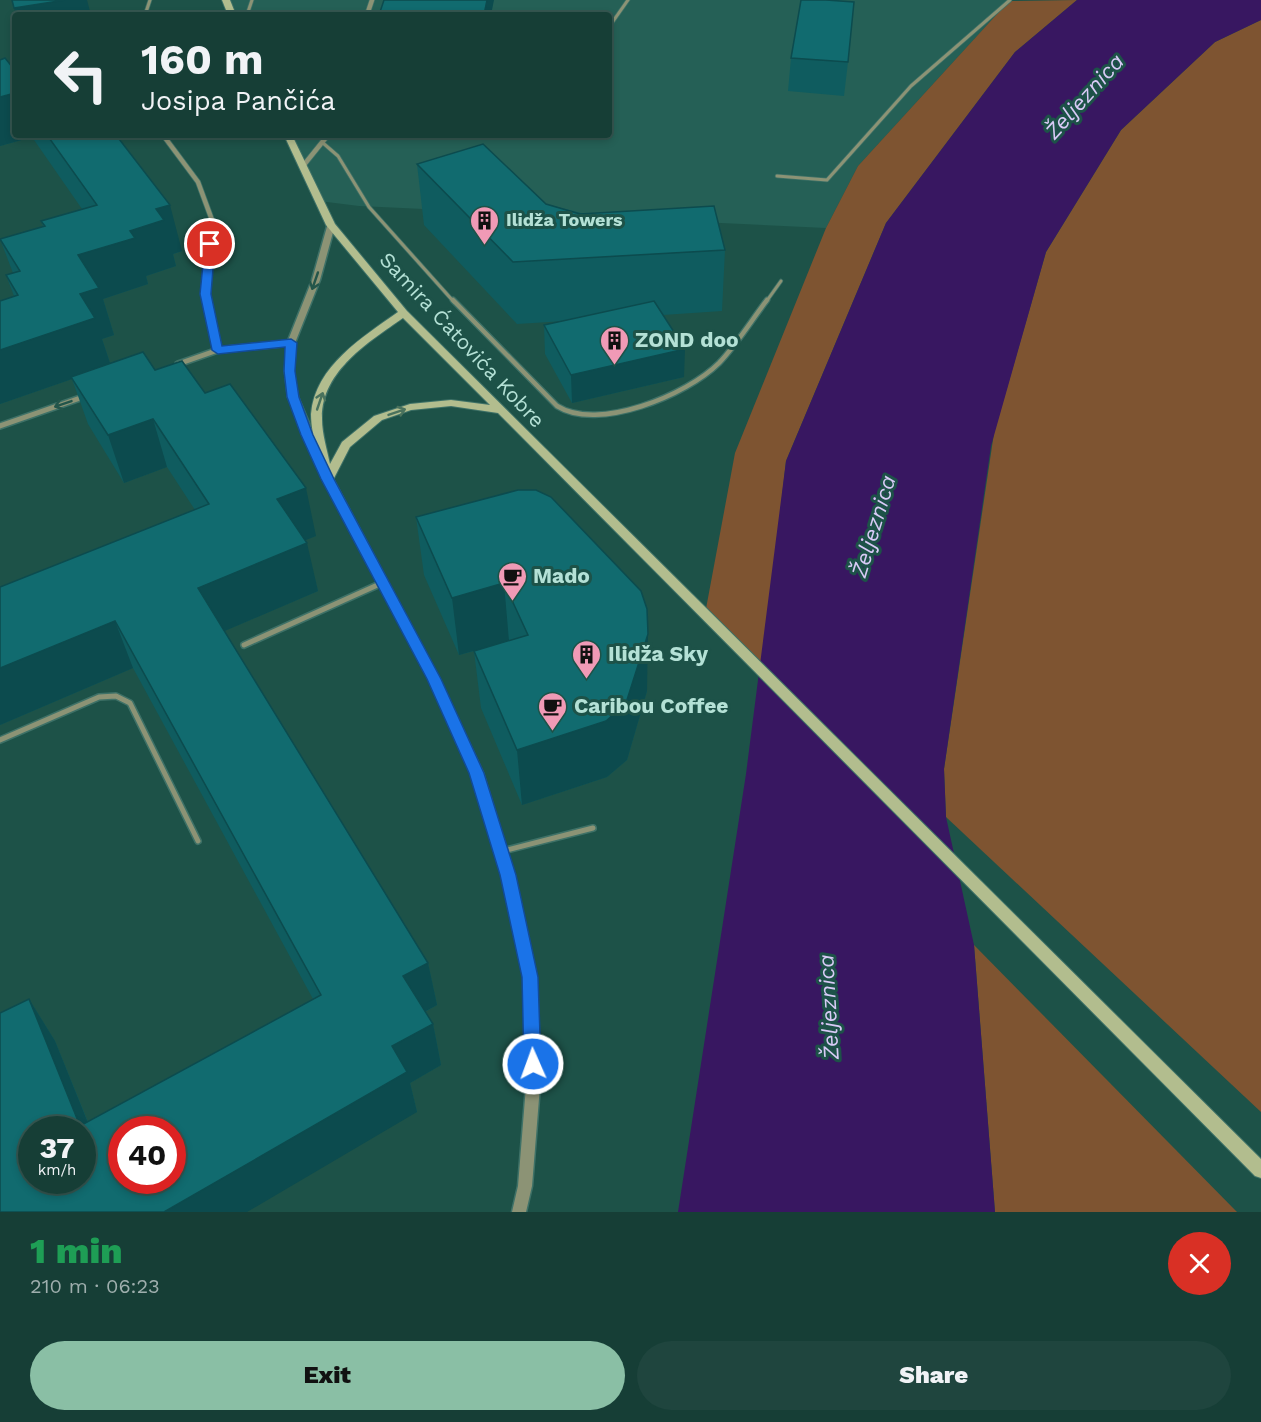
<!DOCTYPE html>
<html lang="en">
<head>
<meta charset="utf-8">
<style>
	:root { --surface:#163e36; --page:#1f453e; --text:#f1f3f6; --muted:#9eaead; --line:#355751; --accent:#8abfa5 }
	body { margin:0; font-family:"Work Sans",sans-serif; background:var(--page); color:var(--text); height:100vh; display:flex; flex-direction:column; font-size:22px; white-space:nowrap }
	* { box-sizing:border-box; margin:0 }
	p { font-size:20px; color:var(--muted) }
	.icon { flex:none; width:33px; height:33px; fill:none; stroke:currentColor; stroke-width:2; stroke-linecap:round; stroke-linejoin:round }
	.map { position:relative; height:1212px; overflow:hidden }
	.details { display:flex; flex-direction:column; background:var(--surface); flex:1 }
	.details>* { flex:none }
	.guide { position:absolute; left:12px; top:12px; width:600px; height:126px; border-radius:6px; box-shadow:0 3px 9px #0003,0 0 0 2px var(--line); background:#163e36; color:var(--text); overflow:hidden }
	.speed { position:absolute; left:18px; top:1116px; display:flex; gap:12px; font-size:30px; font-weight:700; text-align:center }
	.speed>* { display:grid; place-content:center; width:78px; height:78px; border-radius:50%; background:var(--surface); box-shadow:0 3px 9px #0003,0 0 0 2px var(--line); line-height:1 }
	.speed small { font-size:15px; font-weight:400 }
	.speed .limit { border:9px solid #d22; background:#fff; color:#111 }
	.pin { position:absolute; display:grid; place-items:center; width:51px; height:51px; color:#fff; margin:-26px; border:3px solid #fff; border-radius:50%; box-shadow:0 2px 6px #0007 }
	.me { position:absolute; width:66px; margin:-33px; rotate:358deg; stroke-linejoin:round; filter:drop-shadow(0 0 4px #0008) }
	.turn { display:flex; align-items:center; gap:21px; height:126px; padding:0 30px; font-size:27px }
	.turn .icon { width:78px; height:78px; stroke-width:2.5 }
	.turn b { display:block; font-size:42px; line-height:51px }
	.round { display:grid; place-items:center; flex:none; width:63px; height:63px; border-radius:32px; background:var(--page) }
	.summary { display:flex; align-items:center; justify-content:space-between; height:102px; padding:0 30px }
	h1 { font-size:36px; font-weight:800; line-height:45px; color:#1e9e55 }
	.action { display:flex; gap:12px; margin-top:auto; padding:12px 30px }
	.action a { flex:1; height:69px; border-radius:36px; background:var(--accent); color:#111; font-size:24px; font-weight:800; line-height:69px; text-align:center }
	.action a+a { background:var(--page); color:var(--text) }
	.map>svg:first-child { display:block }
</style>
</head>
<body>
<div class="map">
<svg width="1261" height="1212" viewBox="0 0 1261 1212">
	<rect width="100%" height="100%" fill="#1d5248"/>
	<polygon fill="#256056" points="226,0 1010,0 858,166 826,228 359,206 319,201 288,135 609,135 609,15 232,15"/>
	<g fill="#7e5431">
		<polygon points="1077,0 1015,52 886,223 786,461 762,673 705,614 735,453 826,228 858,166 1009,1"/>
		<polygon points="1261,20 1261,1112 946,817 944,769 994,433 1046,252 1121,130 1215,42"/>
		<polygon points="974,945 1237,1212 995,1212"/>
	</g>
	<polygon fill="#381761" points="1077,0 1261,0 1261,20 1215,42 1121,130 1046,252 991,446 944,769 946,817 974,945 995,1212 678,1212 746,774 786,461 886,223 1015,52"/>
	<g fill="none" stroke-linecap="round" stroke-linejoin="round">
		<defs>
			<g id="service-far2">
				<polyline points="145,15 150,0"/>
				<polyline points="247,15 252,0"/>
				<polyline points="609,27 628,0"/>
				<polyline points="323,143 338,156 369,207 454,302"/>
				<polyline points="777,176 827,180 911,86 1010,0"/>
				<polyline points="766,302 781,281"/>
			</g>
			<path id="service-far1" d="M 453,300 L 557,406 C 598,432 687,395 719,363 C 737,344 751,321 767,300"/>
			<g id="service">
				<polyline points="0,740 99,697 116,696 130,703 198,841"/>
				<polyline points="503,851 593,828"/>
			</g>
			<g id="minor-far1">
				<polyline points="367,15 372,0"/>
				<polyline points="163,135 198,182 212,220 207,302"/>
				<polyline points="303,166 328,135"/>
			</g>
			<g id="minor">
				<polyline points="207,300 218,350"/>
				<polyline points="178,364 218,350 291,343"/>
				<polyline points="0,426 86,396"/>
				<polyline points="244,645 382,583"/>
			</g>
			<polygon id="tertiary" points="328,223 331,223 335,225 320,280 295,343 293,371 298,397 333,479 439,679 483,773 514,875 536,977 540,1086 532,1186 526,1212 512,1212 518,1186 526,1086 524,977 502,875 471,773 429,679 323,479 288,397 285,371 287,343 312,280"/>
			<g id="secondary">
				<polygon points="222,0 230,0 236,15 228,15"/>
				<path d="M 284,135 L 292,135 L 335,224 L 407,311 L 1261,1159 L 1261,1178 L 1255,1176 L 498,413 L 451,406 L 411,410 L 382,420 L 350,447 L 332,482 L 324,482 C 320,472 319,461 316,450 C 314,439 311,426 311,414 C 315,366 363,337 398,312 L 326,225 ZM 403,318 L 490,405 L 451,400 L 410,404 L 374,416 L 342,442 L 330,464 C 327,449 322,434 322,419 C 321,371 369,342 403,318 Z"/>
			</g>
		</defs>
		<use href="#service-far2" stroke="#3e7167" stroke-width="4.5"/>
		<use href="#service-far1" stroke="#3e7167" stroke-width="7"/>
		<use href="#service" stroke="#3e7167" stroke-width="8"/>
		<use href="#minor-far1" stroke="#3e7167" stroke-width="6"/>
		<use href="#minor" stroke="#3e7167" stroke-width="8"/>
		<use href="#tertiary" stroke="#3e7167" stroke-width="3"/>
		<use href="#secondary" stroke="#3e7167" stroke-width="2"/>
		<use href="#service-far2" stroke="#8c9375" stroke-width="3"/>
		<use href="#service-far1" stroke="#8c9375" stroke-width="4.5"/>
		<use href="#service" stroke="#8c9375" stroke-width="5"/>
		<use href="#minor-far1" stroke="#8c9375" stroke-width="4.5"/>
		<use href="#minor" stroke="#8c9375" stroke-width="5"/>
		<use href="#tertiary" fill="#8c9375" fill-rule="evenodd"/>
		<use href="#secondary" fill="#b2bd8e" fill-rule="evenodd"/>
	</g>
	<g fill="#0f5c5f">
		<polygon points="791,58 848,62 844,96 788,91"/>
		<polygon points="13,68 15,135 116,135 182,251 173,254 176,266 146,276 148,284 103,299 114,335 102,339 110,363 155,370 205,393 316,536 305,540 318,591 224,631 428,963 437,1005 425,1012 433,1024 441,1065 410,1083 417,1112 0,1212 29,999 55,1041 88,1122 313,999 133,668 0,725 0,587 195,510 167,467 124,483 88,424 72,379 0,404 0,301 14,296 6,275 13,273 0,239 43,226 41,221 82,209 32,137 0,146"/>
		<polygon points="417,164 546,204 725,250 722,311 663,315 684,377 572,403 545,354 544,325 565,321 517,324 424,225"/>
		<polygon points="416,517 647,691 627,760 607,777 522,805 481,708 474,651 489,647 459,655 424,575"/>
	</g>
	<g fill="#0c4b4e">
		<polygon points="65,0 87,0 91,15 16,15 14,8"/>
		<polygon points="487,0 494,0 491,15 484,15"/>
		<polygon points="15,93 15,135 31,135 32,137 0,146 0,97"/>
		<polygon points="170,205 182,251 173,254 176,266 146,276 148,284 103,299 114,335 102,339 111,366 71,377 72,379 0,404 0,350 80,294 78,255 130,231 156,209"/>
		<polygon points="685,349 684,377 572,403 571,375"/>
		<polygon points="153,419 167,467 124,483 108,435"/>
		<polygon points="306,488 316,536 288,547 277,499"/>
		<polygon points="307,543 318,591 213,636 198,588"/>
		<polygon points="504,583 509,641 459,655 452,598"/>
		<polygon points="115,621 133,668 0,725 0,668"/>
		<polygon points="648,634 647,691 627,760 607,777 522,805 517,750"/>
		<polygon points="428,963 437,1005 413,1018 403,976"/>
		<polygon points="29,999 55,1041 105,1165 80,1126"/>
		<polygon points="433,1024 441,1065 410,1083 417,1112 247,1212 164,1212 392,1046"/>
	</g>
	<g fill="#116b6f" stroke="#0c4b4e" stroke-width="1.5" fill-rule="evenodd">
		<polygon points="12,0 65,0 14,8"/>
		<polygon points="384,0 487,0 484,15 379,15"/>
		<polygon points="801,0 826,0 854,2 848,62 791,58"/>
		<polygon points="5,58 13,68 15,68 15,93 0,97 0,60"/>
		<polygon points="47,135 116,135 170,205 156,209 164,220 130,231 135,238 78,255 99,288 80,294 95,318 0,350 0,301 18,295 6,275 20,271 0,239 45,226 41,221 97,205"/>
		<polygon points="483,144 546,204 580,214 714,206 725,250 513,262 417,164"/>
		<polygon points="654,301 685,349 571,375 544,325"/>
		<path d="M 143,352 L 155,370 L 182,361 L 205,393 L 230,384 L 306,488 L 277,499 L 307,543 L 198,588 L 428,963 L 403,976 L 433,1024 L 392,1046 L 407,1072 L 164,1212 L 0,1212 L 0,1013 L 29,999 L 80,1126 L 321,995 L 115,621 L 0,668 L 0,587 L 209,504 L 153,419 L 108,435 L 71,377 ZM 32,1130 L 82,1130 L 82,1180 L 32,1180 ZM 122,1130 L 172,1130 L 172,1180 L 122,1180 Z"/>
		<polygon points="518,490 536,490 551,497 641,591 647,609 648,634 626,703 606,721 517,750 474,651 528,635 504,583 452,598 416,517"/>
	</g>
	<defs><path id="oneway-shaft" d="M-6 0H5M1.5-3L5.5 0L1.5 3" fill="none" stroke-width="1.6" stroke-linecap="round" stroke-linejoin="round" transform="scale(1.5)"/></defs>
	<g stroke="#23554a">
		<use href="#oneway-shaft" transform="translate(315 281) rotate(109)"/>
		<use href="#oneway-shaft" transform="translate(63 404) rotate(161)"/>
	</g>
	<g stroke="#4a725d">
		<use href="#oneway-shaft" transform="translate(320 401) rotate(-71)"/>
		<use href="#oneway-shaft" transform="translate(397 412) rotate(-19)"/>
	</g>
	<polygon fill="#1a73e8" stroke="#114b97" stroke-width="1.5" points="210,241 215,244 211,294 222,346 291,339 297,343 295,371 299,397 313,435 334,479 441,679 484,773 516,875 538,977 541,1064 539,1070 533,1073 526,1070 524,1064 522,977 500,875 469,773 427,679 321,479 301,435 287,397 284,371 285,347 218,354 212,350 200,294 205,244"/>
	<defs>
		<symbol id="building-pin" viewBox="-11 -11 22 30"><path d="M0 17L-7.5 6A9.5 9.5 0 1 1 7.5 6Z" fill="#f09ab6" stroke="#1d5248"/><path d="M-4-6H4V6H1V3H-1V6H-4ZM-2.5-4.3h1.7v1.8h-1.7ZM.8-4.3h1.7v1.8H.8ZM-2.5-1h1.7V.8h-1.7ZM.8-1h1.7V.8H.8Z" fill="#111"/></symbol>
		<symbol id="cafe-pin" viewBox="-11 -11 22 30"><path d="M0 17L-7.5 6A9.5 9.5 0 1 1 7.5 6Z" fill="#f09ab6" stroke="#1d5248"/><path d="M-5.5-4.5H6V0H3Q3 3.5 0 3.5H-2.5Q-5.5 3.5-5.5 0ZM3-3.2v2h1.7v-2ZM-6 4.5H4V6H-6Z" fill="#111"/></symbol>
	</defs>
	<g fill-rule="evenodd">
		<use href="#building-pin" x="468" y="204" width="33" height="45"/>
		<use href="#building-pin" x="598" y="324" width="33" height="45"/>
		<use href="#cafe-pin" x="496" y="560" width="33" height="45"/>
		<use href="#building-pin" x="570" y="638" width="33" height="45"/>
		<use href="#cafe-pin" x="536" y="690" width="33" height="45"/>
	</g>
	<g text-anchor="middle" stroke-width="6" stroke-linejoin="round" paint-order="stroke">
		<g font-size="18" font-weight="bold" fill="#b4e1d6" stroke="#1d5248" text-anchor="start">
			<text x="506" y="226">Ilidža Towers</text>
		</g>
		<g font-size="21" fill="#b4e1d6" stroke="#1d5248">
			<text transform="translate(462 340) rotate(47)" y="7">Samira Ćatovića Kobre</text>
		</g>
		<g font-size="21" font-weight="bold" fill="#b4e1d6" stroke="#1d5248" text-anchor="start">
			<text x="635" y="347">ZOND doo</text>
			<text x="533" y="583">Mado</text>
			<text x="608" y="661">Ilidža Sky</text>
			<text x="574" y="713">Caribou Coffee</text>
		</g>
		<g font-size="22" font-style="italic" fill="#d8caf6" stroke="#1d5248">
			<text transform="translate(1084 96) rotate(-48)" y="8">Željeznica</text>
			<text transform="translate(873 526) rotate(-73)" y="8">Željeznica</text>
			<text transform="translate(828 1007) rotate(-93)" y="8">Željeznica</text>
		</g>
	</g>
</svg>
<div class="speed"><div>37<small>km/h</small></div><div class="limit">40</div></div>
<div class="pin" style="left:210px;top:244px;background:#d93025"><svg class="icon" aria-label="arrive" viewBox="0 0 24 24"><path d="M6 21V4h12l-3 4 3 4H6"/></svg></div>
<svg class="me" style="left:533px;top:1064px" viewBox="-20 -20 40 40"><circle r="17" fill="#1a73e8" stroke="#fff" stroke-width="3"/><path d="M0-11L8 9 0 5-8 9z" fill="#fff"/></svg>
<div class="guide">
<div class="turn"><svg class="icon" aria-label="left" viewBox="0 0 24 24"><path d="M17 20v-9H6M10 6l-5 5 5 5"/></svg><div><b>160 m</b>Josipa Pančića</div></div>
</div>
</div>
<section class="details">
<div class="summary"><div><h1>1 min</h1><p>210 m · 06:23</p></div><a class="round" style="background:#d93025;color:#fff"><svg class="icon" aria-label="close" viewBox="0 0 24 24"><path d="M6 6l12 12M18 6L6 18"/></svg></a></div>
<div class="action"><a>Exit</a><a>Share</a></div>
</section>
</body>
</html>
